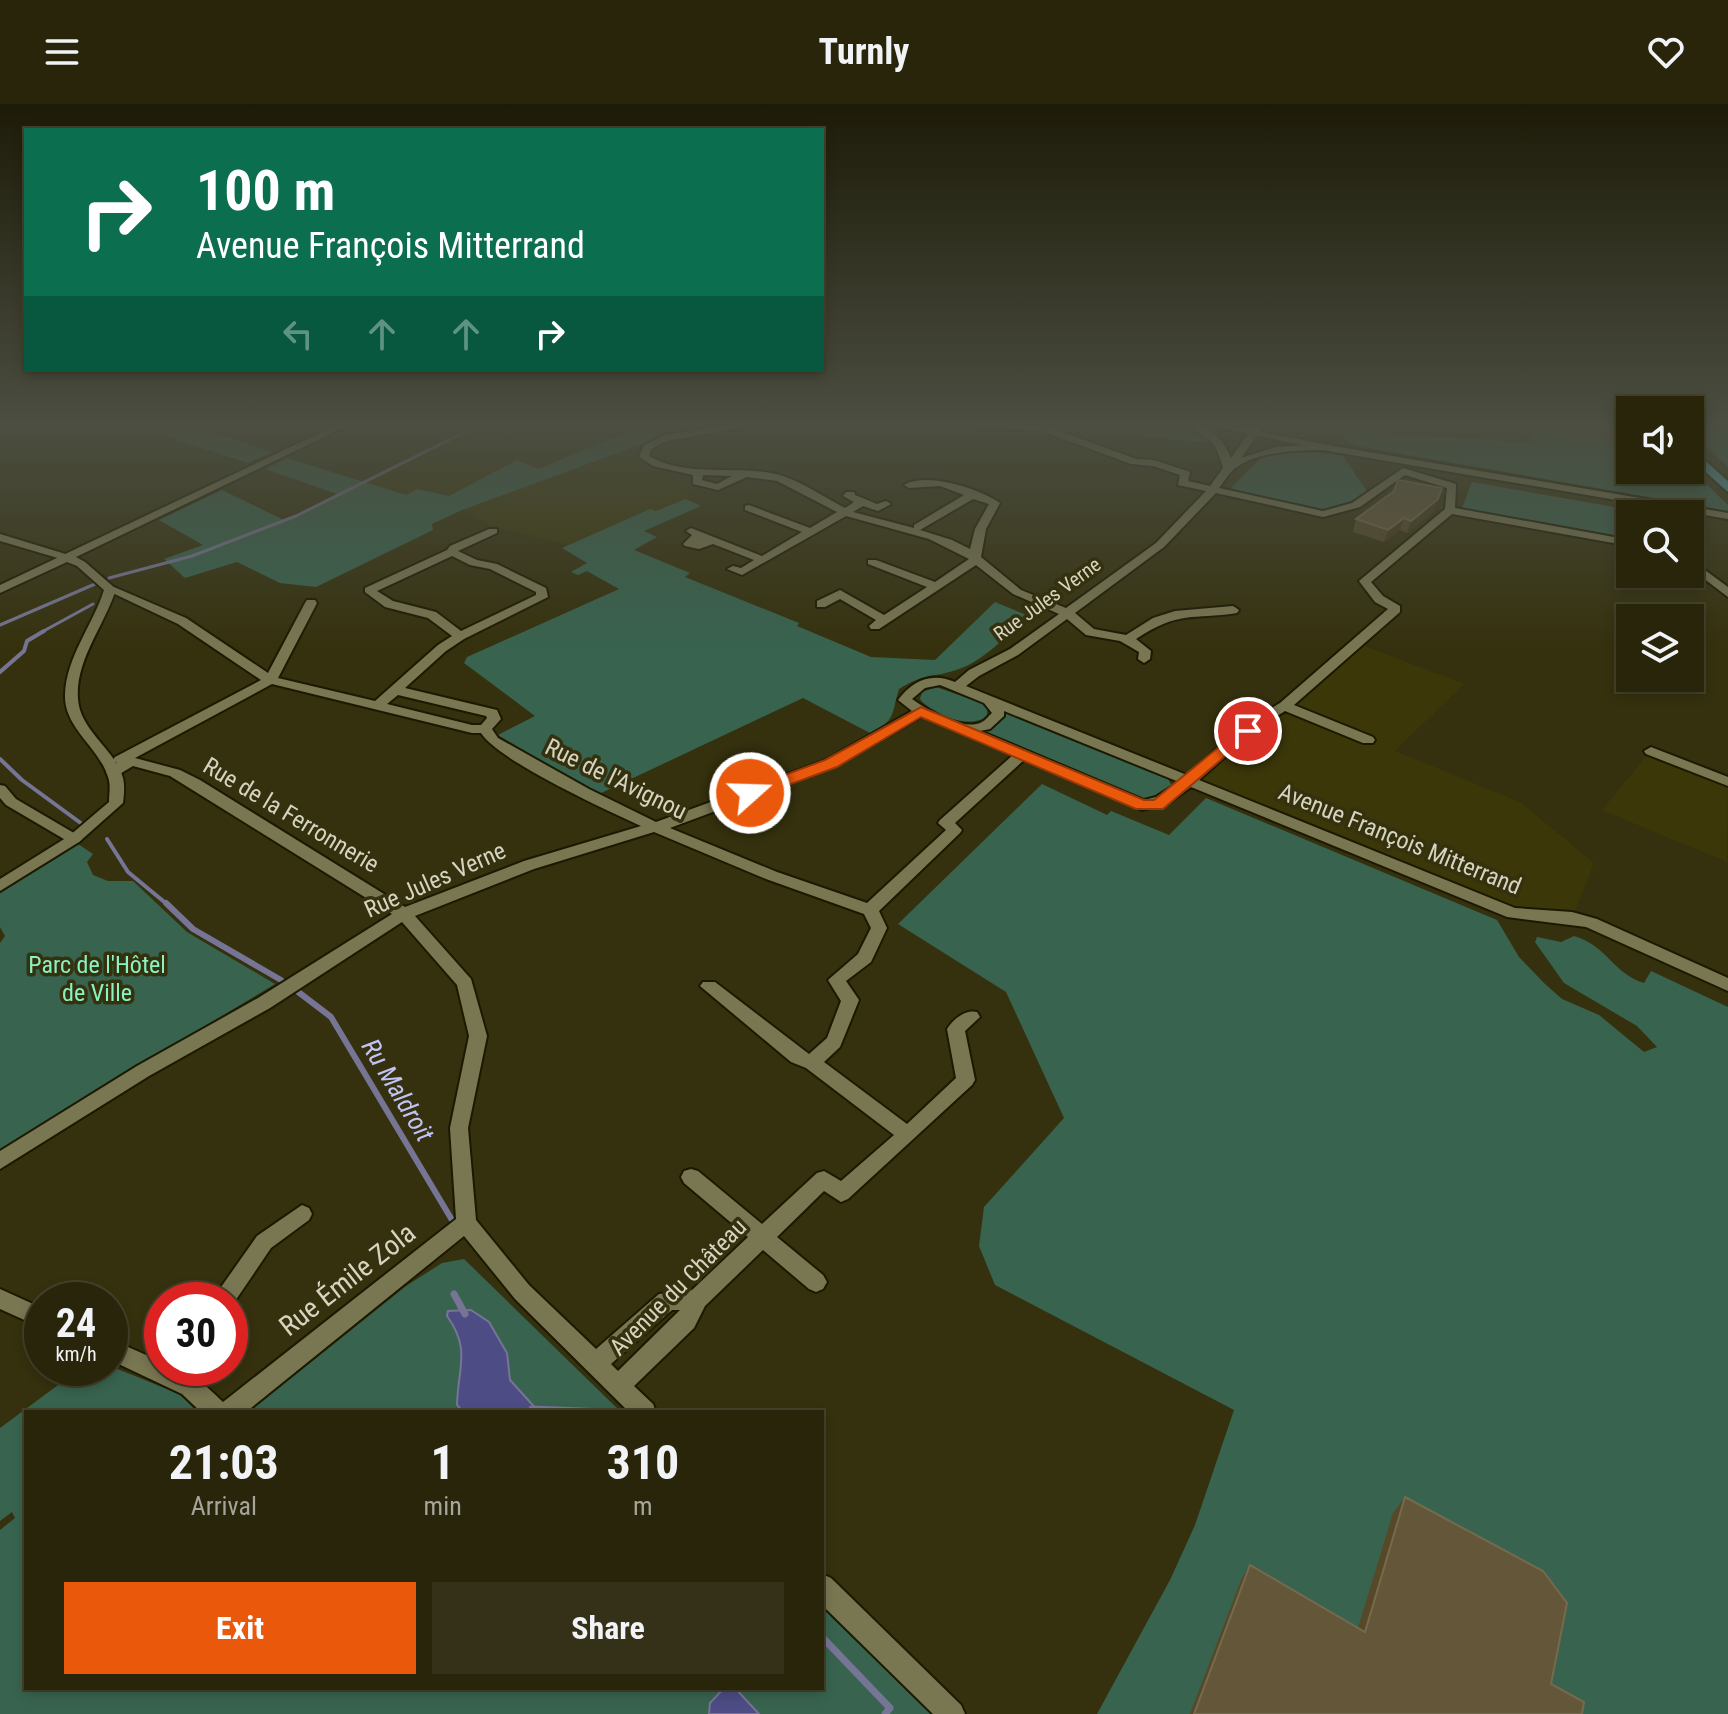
<!DOCTYPE html>
<html lang="en">
<head>
<meta charset="utf-8">
<style>
	:root { --surface:#28250a; --page:#343118; --text:#f1f3f6; --muted:#a5a59c; --line:#44422b; --accent:#ea580c }
	body { margin:0; font-family:"Roboto Condensed",sans-serif; background:var(--page); color:var(--text); height:100vh; display:flex; flex-direction:column; font-size:30px; white-space:nowrap }
	* { box-sizing:border-box; margin:0 }
	p { font-size:26px; color:var(--muted) }
	.icon { flex:none; width:44px; height:44px; fill:none; stroke:currentColor; stroke-width:2; stroke-linecap:round; stroke-linejoin:round }
	.map { position:relative; flex:1; overflow:hidden }
	.drawer { position:absolute; left:24px; top:1306px; width:800px; height:280px; display:flex; flex-direction:column; background:var(--surface); border-radius:0px; box-shadow:0 4px 12px #0003,0 0 0 2px var(--line) }
	.drawer>* { flex:none }
	.banner { position:absolute; left:24px; top:24px; width:800px; height:244px; border-radius:0px; box-shadow:0 4px 12px #0003,0 0 0 2px var(--line); background:#0b6e4f; color:#fff; overflow:hidden }
	.tools { position:absolute; left:1616px; top:292px; display:grid; gap:16px }
	.tools a { display:grid; place-items:center; width:88px; height:88px; border-radius:0px; background:var(--surface); box-shadow:0 4px 12px #0003,0 0 0 2px var(--line); font-size:40px }
	.speed { position:absolute; left:24px; top:1178px; display:flex; gap:16px; font-size:40px; font-weight:700; text-align:center }
	.speed>* { display:grid; place-content:center; width:104px; height:104px; border-radius:50%; background:var(--surface); box-shadow:0 4px 12px #0003,0 0 0 2px var(--line); line-height:1 }
	.speed small { font-size:20px; font-weight:400 }
	.speed .limit { border:12px solid #d22; background:#fff; color:#111 }
	.pin { position:absolute; display:grid; place-items:center; width:68px; height:68px; color:#fff; margin:-34px; border:4px solid #fff; border-radius:50%; box-shadow:0 2px 8px #0007 }
	.me { position:absolute; width:88px; margin:-44px; rotate:70deg; stroke-linejoin:round; filter:drop-shadow(0 0 6px #0008) }
	.turn { display:flex; align-items:center; gap:28px; height:168px; padding:0 40px; font-size:36px }
	.turn .icon { width:104px; height:104px; stroke-width:2.5 }
	.turn b { display:block; font-size:56px; line-height:68px }
	.lanes { display:flex; align-items:center; height:76px; padding:0 40px; background:#0003; justify-content:center; gap:40px; direction:ltr }
	.lanes .off { opacity:.35 }
	.eta { display:flex; justify-content:space-evenly; align-items:center; height:136px; text-align:center }
	.eta b { font-size:48px; font-weight:700; line-height:56px }
	.action { display:flex; gap:16px; margin-top:auto; padding:16px 40px }
	.action a { flex:1; height:92px; border-radius:0px; background:var(--accent); color:#fff; font-size:32px; font-weight:700; line-height:92px; text-align:center }
	.action a+a { background:var(--page); color:var(--text) }
	header { display:flex; justify-content:space-between; align-items:center; height:104px; padding:0 40px; background:var(--surface); font-size:36px; font-weight:700 }
	.map>svg:first-child { display:block }
</style>
</head>
<body>
<header><svg class="icon" aria-label="menu" viewBox="0 0 24 24"><path d="M4 6h16M4 12h16M4 18h16"/></svg>Turnly<svg class="icon" aria-label="heart" viewBox="0 0 24 24"><path d="M12 20l-8-8c-3-5 5-10 8-4 3-6 11-1 8 4z"/></svg></header>
<div class="map">
<svg width="1728" height="1610" viewBox="0 0 1728 1610">
	<rect width="100%" height="100%" fill="#35310e"/>
	<g fill="#3b3709">
		<polygon points="485,319 647,319 539,365 517,356 449,392 417,385 407,391 365,378"/>
		<polygon points="1316,319 1524,319 1536,339 1327,325"/>
		<polygon points="640,341 640,355 691,387 687,395 656,408 650,405 569,441 491,422 462,406"/>
		<polygon points="1357,539 1464,580 1395,647 1520,698 1594,759 1572,814 1513,809 1189,677"/>
		<polygon points="1651,647 1728,678 1727,758 1602,706"/>
	</g>
	<g fill="#38634f">
		<polygon points="125,319 182,319 272,348 248,359"/>
		<polygon points="647,319 747,319 661,333 462,406 432,420 433,426 316,483 280,479 237,458 185,474 164,455 203,441 159,416 222,386 286,417 340,391 265,365 287,354 406,391 417,385 449,392 517,356 539,365"/>
		<path d="M 990,319 C 1048,319 1168,308 1214,339 Z"/>
		<polygon points="1524,319 1630,319 1630,366 1690,364 1728,401 1728,407 1357,342 1327,325 1535,339"/>
		<polygon points="1691,320 1728,328 1728,363 1690,326"/>
		<polygon points="1287,346 1342,351 1367,387 1342,405 1323,407 1233,385 1232,383 1262,353"/>
		<polygon points="1472,378 1654,410 1630,410 1630,434 1462,404"/>
		<path d="M 686,395 L 701,402 L 644,427 L 657,433 L 634,446 L 690,469 L 685,473 L 799,519 L 797,522 L 871,553 L 935,556 L 995,498 L 1031,513 C 1008,529 984,557 959,565 C 934,574 924,569 899,585 C 891,610 897,616 870,629 L 803,594 L 597,691 L 498,631 L 535,612 L 464,559 L 467,553 L 619,485 L 587,467 L 578,471 L 571,468 L 587,459 L 562,444 L 650,405 L 656,407 Z"/>
		<path d="M 936,583 L 982,599 L 987,603 L 987,612 C 970,626 932,611 920,595 L 922,588 Z"/>
		<path d="M 1008,606 L 1168,675 L 1172,682 C 1164,694 1150,696 1137,694 L 982,630 Z"/>
		<path d="M 1042,680 L 1107,711 L 1111,707 L 1169,731 L 1206,694 L 1497,816 L 1519,853 L 1544,879 L 1562,895 L 1599,911 L 1644,948 L 1657,943 L 1637,922 L 1564,879 L 1535,838 L 1537,833 L 1561,838 L 1574,832 C 1608,842 1612,869 1644,879 L 1651,867 L 1728,903 L 1728,1610 L 1097,1610 L 1170,1476 L 1195,1421 L 1234,1306 L 995,1181 L 979,1142 L 984,1103 L 1064,1014 L 1006,888 L 898,820 Z"/>
		<polygon points="75,738 93,750 87,758 93,771 108,777 133,777 187,828 275,880 0,1046 0,839 5,832 0,823 0,788"/>
		<polygon points="464,1155 621,1308 249,1308 406,1182 442,1159"/>
		<polygon points="110,1262 182,1291 197,1308 26,1308 26,1584 822,1584 822,1503 932,1610 0,1610 0,1426 15,1414 12,1408 0,1417 0,1324 81,1264"/>
	</g>
	<g fill="#4d4c84" stroke="#767596" stroke-width="2">
		<path d="M 471,1206 L 489,1218 L 507,1249 L 510,1276 L 539,1308 L 463,1308 L 457,1301 C 458,1263 471,1245 447,1212 L 448,1207 Z"/>
		<polygon points="724,1584 735,1584 759,1610 709,1610 710,1599"/>
	</g>
	<g fill="none" stroke-linecap="round" stroke-linejoin="round">
		<g stroke="#767596" stroke-width="3">
			<polyline points="109,474 192,452 296,412 483,319"/>
			<polyline points="0,521 95,480"/>
			<polyline points="40,529 93,500"/>
		</g>
		<g stroke="#767596" stroke-width="4">
			<polyline points="0,568 24,547 27,537 44,527"/>
			<polyline points="0,655 22,676 82,720"/>
			<polyline points="107,735 128,768 168,801"/>
		</g>
		<g stroke="#767596" stroke-width="6">
			<polyline points="166,799 193,825 281,876"/>
			<polyline points="297,887 331,913 452,1116"/>
		</g>
		<g stroke="#767596" stroke-width="7">
			<polyline points="454,1190 465,1210"/>
			<polyline points="532,1305 606,1308"/>
			<polyline points="822,1533 890,1604 885,1610"/>
		</g>
		<defs>
			<g id="minor">
				<path d="M 746,319 L 768,319 L 667,337 L 651,345 L 649,352 C 684,372 727,363 765,368 C 795,372 818,390 845,404 L 854,398 L 843,392 L 846,388 L 854,388 L 855,391 L 877,400 L 886,397 L 891,400 L 878,407 L 863,402 L 853,408 L 914,424 L 914,421 L 964,391 L 940,382 L 909,384 L 904,381 C 926,367 980,385 1000,399 L 986,425 L 981,453 L 1021,486 L 1066,504 L 1156,439 L 1206,387 L 1178,381 L 1180,371 L 1153,362 L 1131,360 L 1042,327 L 957,322 L 952,319 L 1043,321 L 1136,355 L 1154,356 L 1190,368 L 1188,377 L 1210,382 L 1223,364 C 1214,330 1208,338 1184,319 C 1207,319 1223,333 1231,354 L 1256,319 L 1266,319 L 1241,354 L 1276,343 L 1326,340 L 1331,343 L 1326,346 C 1299,346 1251,347 1231,368 C 1227,372 1223,379 1219,384 L 1323,407 L 1352,399 L 1403,364 L 1456,380 L 1455,404 L 1630,436 L 1630,442 L 1452,410 L 1371,478 L 1383,492 L 1400,502 L 1400,508 L 1294,601 L 1373,633 L 1375,636 L 1373,639 L 1363,639 L 1285,607 L 1254,627 L 1199,676 L 1515,804 L 1572,808 L 1597,815 L 1728,874 L 1728,887 L 1586,823 L 1507,813 L 1191,683 L 1167,700 L 1142,706 L 1024,656 L 955,719 L 962,726 L 960,729 L 879,807 L 887,824 L 871,858 L 846,877 L 859,896 L 840,943 L 824,958 L 907,1020 L 956,974 L 947,925 C 953,915 966,905 977,908 L 980,913 L 965,927 L 975,976 L 972,981 L 848,1095 L 841,1098 L 824,1087 L 777,1133 L 823,1171 L 827,1178 L 823,1185 L 816,1188 L 809,1185 L 763,1146 L 705,1202 L 694,1224 L 634,1282 L 653,1300 L 656,1308 L 629,1308 L 515,1195 L 464,1132 L 246,1308 L 201,1308 L 182,1290 L 110,1256 L 110,1235 L 162,1258 L 162,1264 C 189,1264 204,1280 223,1298 L 456,1115 L 450,1024 L 469,932 L 457,881 L 402,818 L 270,904 L 149,972 L 0,1065 L 0,1047 L 137,962 L 258,894 L 392,810 L 170,672 L 133,662 L 118,671 L 108,671 L 106,668 L 117,659 L 113,656 L 115,653 L 261,576 L 178,520 L 104,485 L 114,483 L 186,514 L 268,569 L 305,499 L 307,496 L 315,496 L 317,499 L 278,574 L 375,597 L 438,541 L 452,532 L 428,514 L 385,503 L 365,488 L 365,484 L 447,446 L 450,442 L 489,425 L 497,425 L 497,429 L 458,447 L 477,456 L 497,460 L 546,484 L 548,493 L 464,535 L 446,547 L 405,584 L 497,606 L 501,615 L 492,625 L 498,634 L 589,685 L 656,718 L 826,656 L 912,607 L 898,596 C 913,576 932,568 955,578 L 969,566 L 1010,545 L 1059,510 L 1013,490 L 976,461 L 879,525 L 871,525 L 869,522 L 876,516 L 840,495 L 825,503 L 817,503 L 817,497 L 840,486 L 884,511 L 927,483 L 868,460 L 868,456 L 876,456 L 935,478 L 969,455 L 929,435 L 846,412 L 742,471 L 727,465 L 733,462 L 741,464 L 754,456 L 713,440 L 699,445 L 685,442 L 683,440 L 692,431 L 686,427 L 691,424 L 762,452 L 802,428 L 745,406 L 745,402 L 749,401 L 810,424 L 837,408 L 777,377 L 747,373 L 718,386 L 693,380 L 693,371 L 653,362 L 639,353 L 644,341 L 665,331 ZM 703,371 L 732,372 L 717,380 L 702,376 ZM 1405,371 L 1447,384 L 1445,405 L 1359,477 L 1375,498 L 1388,505 L 1280,599 L 1244,621 L 1187,671 L 966,582 L 979,572 L 1018,551 L 1067,515 L 1086,531 L 1120,537 L 1139,548 L 1138,555 L 1144,559 L 1150,555 L 1151,547 L 1136,535 C 1180,506 1191,516 1237,509 L 1239,506 L 1233,502 L 1175,507 L 1153,514 L 1126,531 L 1094,525 L 1075,509 L 1164,443 L 1216,389 L 1323,413 L 1360,403 ZM 973,395 L 989,400 L 975,425 L 970,445 L 952,436 L 920,426 ZM 452,452 L 470,461 L 490,465 L 536,488 L 536,491 L 461,527 L 436,508 L 393,497 L 377,487 ZM 272,580 L 472,629 L 481,629 C 499,657 606,706 641,722 L 524,757 L 405,803 L 200,676 L 180,666 L 135,654 ZM 940,581 L 984,599 L 992,609 C 988,612 986,616 982,618 C 962,628 928,606 912,595 L 925,584 ZM 398,591 L 486,612 L 487,614 L 481,621 L 472,621 L 387,600 ZM 1004,607 L 1179,678 L 1156,693 L 1144,696 L 980,627 L 990,625 L 1004,612 ZM 922,612 L 1013,651 L 940,716 L 938,719 L 946,726 L 867,799 L 777,768 L 670,724 L 836,662 ZM 654,728 L 766,775 L 864,810 L 871,824 L 858,850 L 828,876 L 841,897 L 827,934 L 809,950 L 715,878 L 703,878 L 700,882 L 791,958 L 806,964 L 894,1031 L 841,1077 L 824,1067 L 817,1069 L 762,1120 L 698,1067 L 691,1065 L 684,1067 L 681,1073 L 684,1079 L 748,1133 L 692,1186 L 659,1190 L 596,1245 L 529,1181 L 476,1116 L 468,1024 L 487,932 L 471,875 L 415,812 L 534,765 ZM 672,1206 L 680,1206 L 618,1267 L 611,1260 Z"/>
				<polygon points="0,430 72,452 74,454 68,457 0,437"/>
				<polygon points="1690,455 1728,483 1728,493 1690,464"/>
				<polygon points="1651,643 1728,673 1728,682 1646,650 1644,647"/>
				<polygon points="0,681 5,682 16,695 79,732 82,735 79,738 69,738 6,701 0,694"/>
				<polygon points="302,1101 309,1104 312,1110 309,1116 271,1144 231,1203 230,1196 212,1196 257,1132"/>
				<polygon points="0,1185 42,1204 42,1224 0,1205"/>
				<polygon points="822,1470 831,1474 961,1601 965,1610 933,1610 822,1501"/>
			</g>
			<g id="tertiary">
				<path d="M 341,319 L 353,319 L 76,453 L 85,458 L 116,485 C 105,521 75,556 78,595 C 80,627 115,645 123,674 C 125,682 124,691 123,699 L 79,738 L 0,787 L 0,775 L 69,732 L 109,698 C 109,689 111,681 108,673 C 99,643 64,624 65,591 C 66,553 93,521 104,486 L 77,462 L 67,458 L 0,489 L 0,481 Z"/>
				<polygon points="1198,319 1216,319 1334,342 1728,409 1728,415 1334,348"/>
			</g>
			<polygon id="primary" points="1690,343 1728,377 1728,388 1690,354"/>
		</defs>
		<use href="#minor" stroke="#1c1901" stroke-width="4"/>
		<use href="#tertiary" stroke="#1c1901" stroke-width="4"/>
		<use href="#primary" stroke="#1c1901" stroke-width="4"/>
		<use href="#minor" fill="#797652" fill-rule="evenodd"/>
		<use href="#tertiary" fill="#797652" fill-rule="evenodd"/>
		<use href="#primary" fill="#51a8b4" fill-rule="evenodd"/>
	</g>
	<g fill="#574828">
		<polygon points="1559,319 1622,319 1624,322 1616,338 1567,333"/>
		<polygon points="1434,407 1407,429 1400,426 1384,438 1353,428 1356,415"/>
		<polygon points="1405,1393 1551,1580 1582,1610 1190,1610 1241,1476 1250,1461 1358,1524 1393,1409"/>
	</g>
	<g fill="#433817">
		<polygon points="1438,395 1434,407 1407,429 1411,417"/>
		<polygon points="1404,414 1400,426 1384,438 1388,426"/>
	</g>
	<g fill="#645739" stroke="#766a4e" stroke-width="2">
		<polygon points="1598,319 1622,319 1624,322"/>
		<polygon points="1398,376 1442,384 1438,395 1411,417 1404,414 1388,426 1356,415 1394,387"/>
		<polygon points="1405,1393 1543,1467 1567,1499 1551,1580 1584,1598 1582,1610 1194,1610 1250,1461 1365,1528"/>
	</g>
	<linearGradient id="sky" x2="0" y2="1"><stop stop-color="#1d1b08"/><stop offset="0.59" stop-color="#4b4e41"/><stop offset="1" stop-color="#4b4e41" stop-opacity="0"/></linearGradient>
	<rect width="1728" height="544" fill="url(#sky)"/>
	<polygon fill="#ea580c" stroke="#983908" stroke-width="2" points="921,603 1144,696 1154,696 1242,624 1253,624 1255,627 1163,705 1136,705 921,613 837,663 756,693 750,695 742,689 744,686 825,656"/>
	<g text-anchor="middle" stroke-width="7" stroke-linejoin="round" paint-order="stroke">
		<g font-size="20" fill="#d5d4c0" stroke="#35310e">
			<text transform="translate(1047 495) rotate(-36)" y="7">Rue Jules Verne</text>
		</g>
		<g font-size="24" fill="#d5d4c0" stroke="#35310e">
			<text transform="translate(616 675) rotate(26)" y="8">Rue de l'Avignou</text>
			<text transform="translate(291 711) rotate(31)" y="8">Rue de la Ferronnerie</text>
			<text transform="translate(1400 735) rotate(22)" y="8">Avenue François Mitterrand</text>
			<text transform="translate(435 776) rotate(-24)" y="8">Rue Jules Verne</text>
			<text transform="translate(678 1183) rotate(-45)" y="8">Avenue du Château</text>
		</g>
		<g font-size="24" fill="#89f2c3" stroke="#35310e">
			<text x="97" y="869">Parc de l'Hôtel<tspan x="97" dy="28">de Ville</tspan></text>
		</g>
		<g font-size="26" font-style="italic" fill="#c1c3f7" stroke="#35310e">
			<text transform="translate(398 986) rotate(59)" y="9">Ru Maldroit</text>
		</g>
		<g font-size="28" fill="#d5d4c0" stroke="#35310e">
			<text transform="translate(347 1175) rotate(-38)" y="10">Rue Émile Zola</text>
		</g>
	</g>
</svg>
<div class="tools">
<a><svg class="icon" aria-label="sound" viewBox="0 0 24 24"><path d="M4 9h4l5-4v14l-5-4H4zM17 9q2 3 0 6"/></svg></a>
<a><svg class="icon" aria-label="search" viewBox="0 0 24 24"><circle cx="10" cy="10" r="6"/><path d="M15 15l6 6"/></svg></a>
<a><svg class="icon" aria-label="layers" viewBox="0 0 24 24"><path d="M12 4l9 5-9 5-9-5zM3 14l9 5 9-5"/></svg></a>
</div>
<div class="speed"><div>24<small>km/h</small></div><div class="limit">30</div></div>
<div class="pin" style="left:1248px;top:627px;background:#d93025"><svg class="icon" aria-label="arrive" viewBox="0 0 24 24"><path d="M6 21V4h12l-3 4 3 4H6"/></svg></div>
<svg class="me" style="left:750px;top:689px" viewBox="-20 -20 40 40"><circle r="17" fill="#ea580c" stroke="#fff" stroke-width="3"/><path d="M0-11L8 9 0 5-8 9z" fill="#fff"/></svg>
<div class="banner">
<div class="turn"><svg class="icon" aria-label="right" viewBox="0 0 24 24"><path d="M7 20v-9h11M14 6l5 5-5 5"/></svg><div><b>100 m</b>Avenue François Mitterrand</div></div>
<div class="lanes"><svg class="icon off" aria-label="left" viewBox="0 0 24 24"><path d="M17 20v-9H6M10 6l-5 5 5 5"/></svg><svg class="icon off" aria-label="ahead" viewBox="0 0 24 24"><path d="M12 20V5M6 11l6-6 6 6"/></svg><svg class="icon off" aria-label="ahead" viewBox="0 0 24 24"><path d="M12 20V5M6 11l6-6 6 6"/></svg><svg class="icon" aria-label="right" viewBox="0 0 24 24"><path d="M7 20v-9h11M14 6l5 5-5 5"/></svg></div>
</div>
<section class="drawer">
<div class="eta">
<div><b>21:03</b><p>Arrival</p></div>
<div><b>1</b><p>min</p></div>
<div><b>310</b><p>m</p></div>
</div>
<div class="action"><a>Exit</a><a>Share</a></div>
</section>
</div>
</body>
</html>
